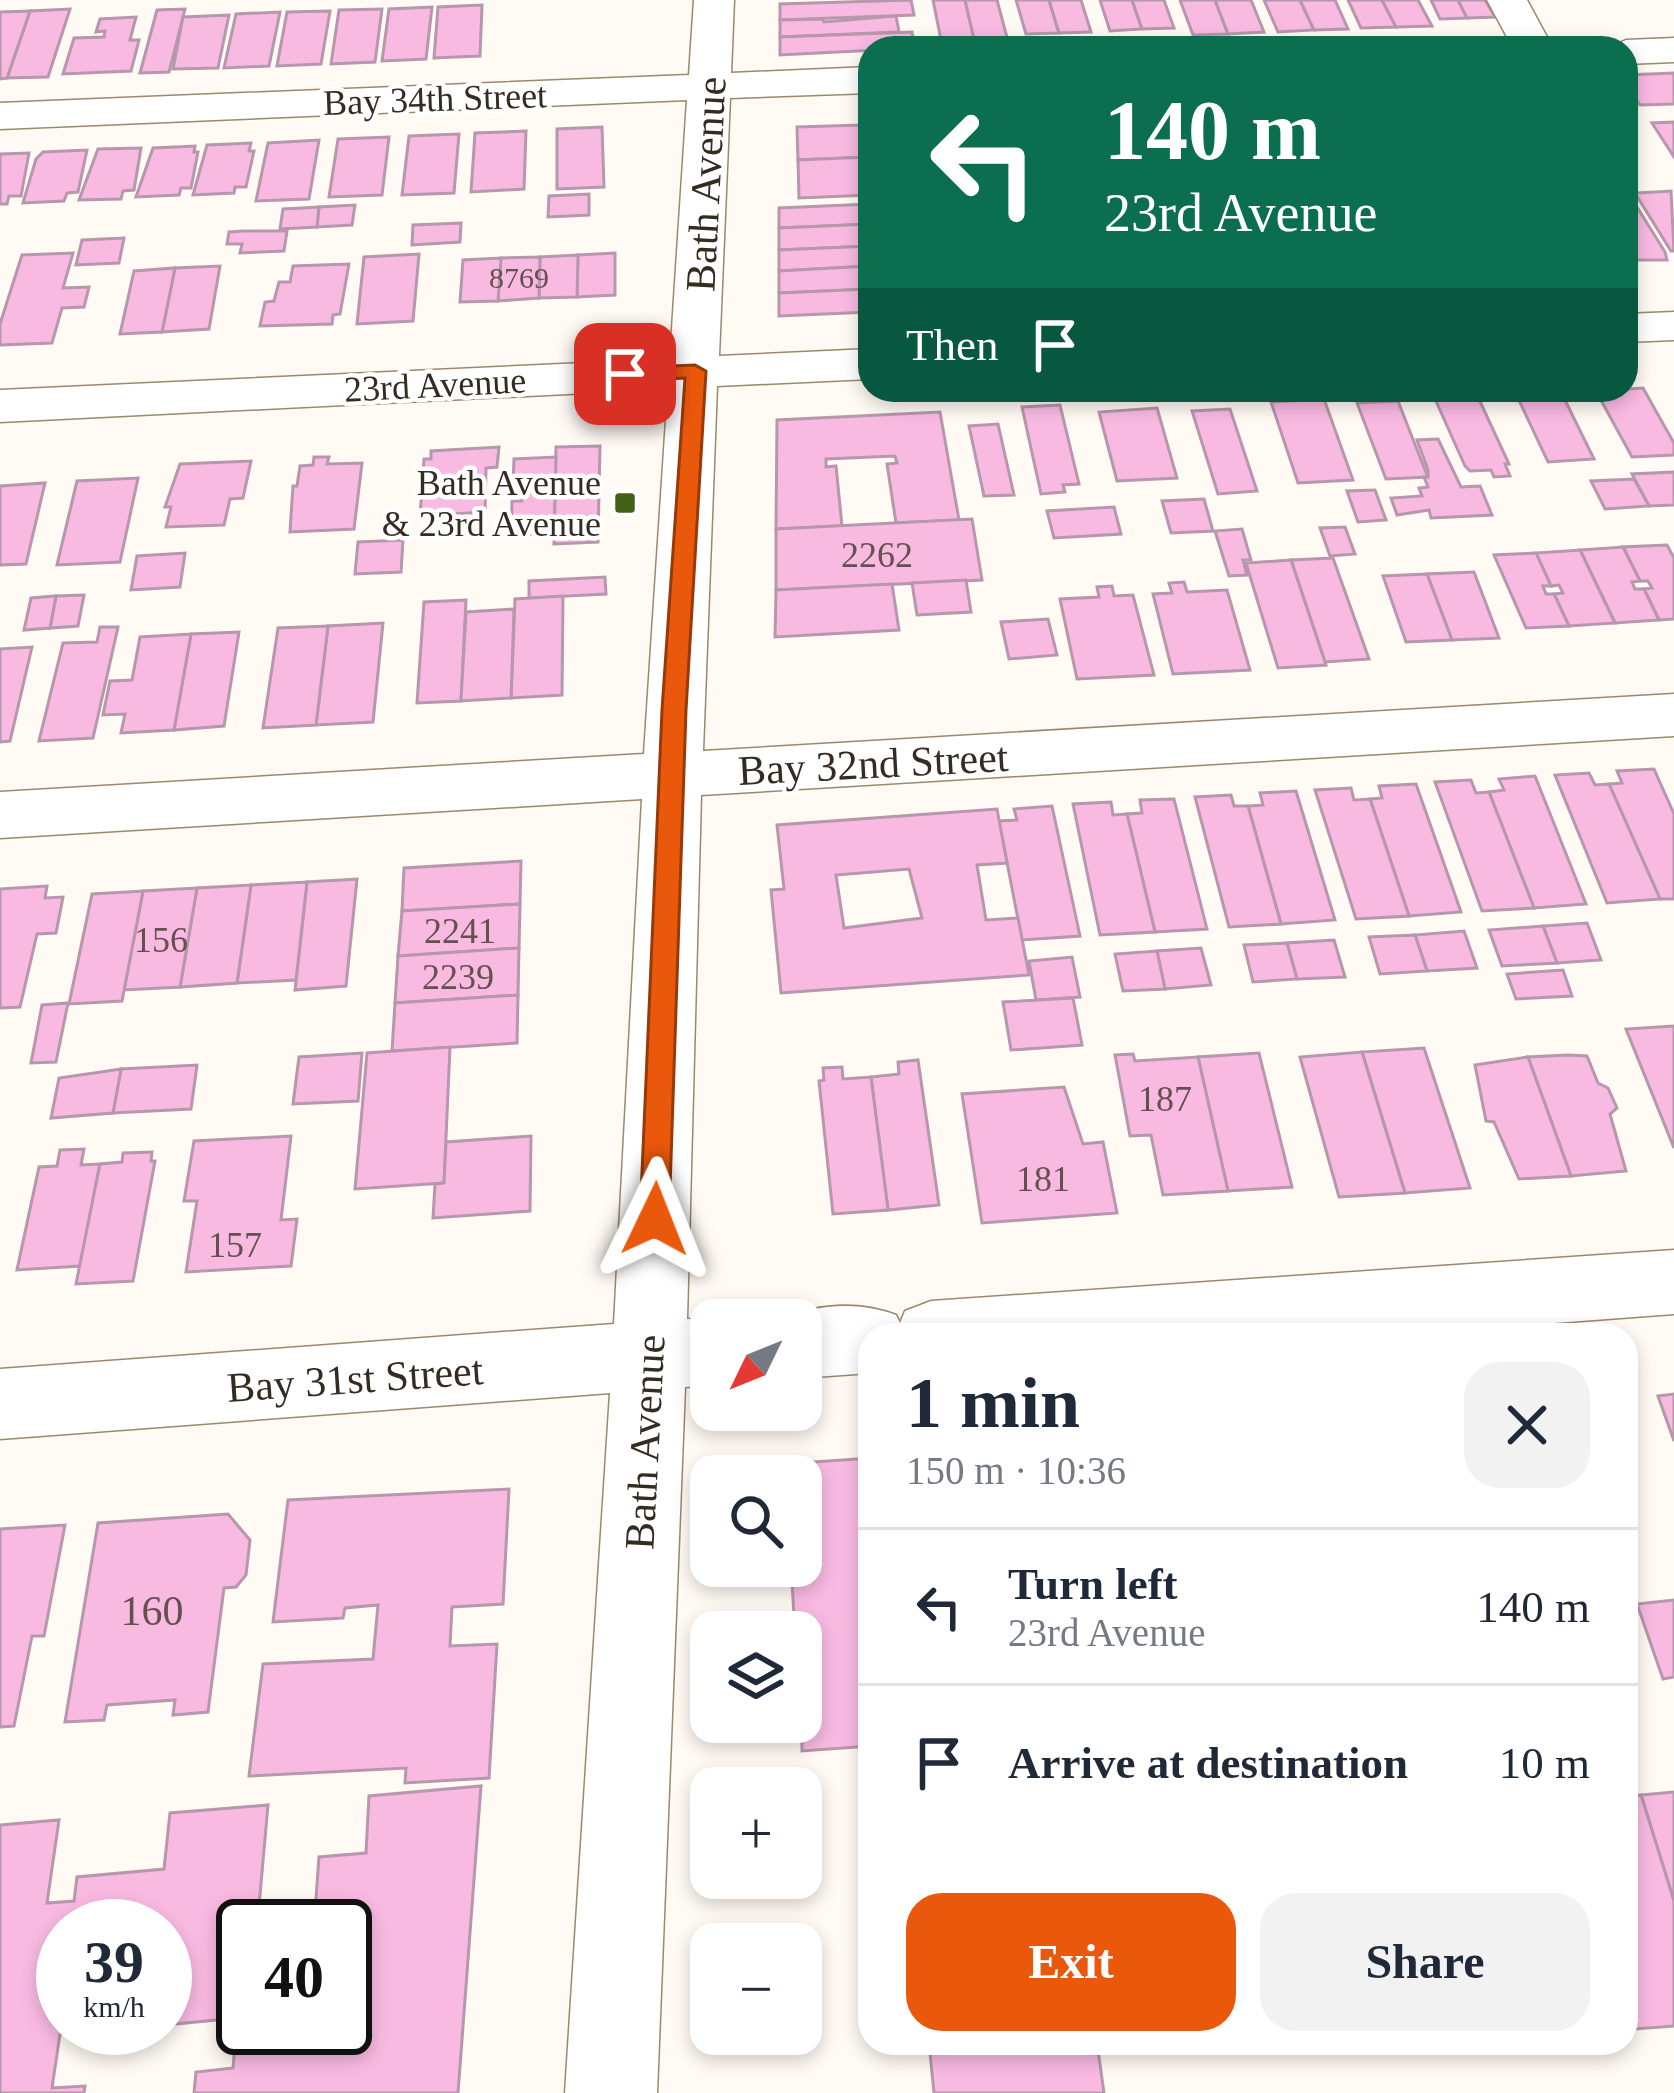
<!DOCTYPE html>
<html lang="en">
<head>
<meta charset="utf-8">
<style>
	:root { --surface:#fff; --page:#f2f2f3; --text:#1f2937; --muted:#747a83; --line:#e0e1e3; --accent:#ea580c }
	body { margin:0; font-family:Georgia,serif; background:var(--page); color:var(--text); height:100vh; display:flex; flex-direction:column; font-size:45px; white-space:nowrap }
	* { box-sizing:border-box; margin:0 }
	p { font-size:39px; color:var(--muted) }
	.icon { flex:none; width:66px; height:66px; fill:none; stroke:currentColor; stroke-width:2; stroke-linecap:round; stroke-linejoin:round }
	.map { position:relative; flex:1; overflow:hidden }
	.panel { position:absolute; left:858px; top:1323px; width:780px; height:732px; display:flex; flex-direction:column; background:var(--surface); border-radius:36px; box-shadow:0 6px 18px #0003 }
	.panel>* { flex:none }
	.banner { position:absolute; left:858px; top:36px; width:780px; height:366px; border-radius:36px; box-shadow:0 6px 18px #0003; background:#0b6e4f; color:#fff; overflow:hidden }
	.needle { width:78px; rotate:227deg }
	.buttons { position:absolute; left:690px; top:1299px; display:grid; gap:24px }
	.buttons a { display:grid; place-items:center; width:132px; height:132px; border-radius:24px; background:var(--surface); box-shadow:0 6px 18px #0003; font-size:60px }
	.speed { position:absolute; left:36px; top:1899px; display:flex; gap:24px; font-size:60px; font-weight:700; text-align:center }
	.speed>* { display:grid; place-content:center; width:156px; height:156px; border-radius:50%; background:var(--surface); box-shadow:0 6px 18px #0003; line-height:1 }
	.speed small { font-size:30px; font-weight:400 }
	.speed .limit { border:6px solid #111; border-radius:18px; background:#fff; color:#111 }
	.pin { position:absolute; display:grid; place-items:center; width:102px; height:102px; color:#fff; margin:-51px; border-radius:24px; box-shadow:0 6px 18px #0006 }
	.me { position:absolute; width:132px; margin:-66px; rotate:2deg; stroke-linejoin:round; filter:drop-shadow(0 0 9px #0008) }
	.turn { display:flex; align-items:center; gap:42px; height:252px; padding:0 48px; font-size:54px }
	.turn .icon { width:156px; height:156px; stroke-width:2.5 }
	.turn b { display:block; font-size:84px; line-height:102px }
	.then { display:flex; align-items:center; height:114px; padding:0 48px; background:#0003; gap:24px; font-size:45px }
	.round { display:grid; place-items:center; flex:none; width:126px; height:126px; border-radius:36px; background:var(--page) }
	.overview { display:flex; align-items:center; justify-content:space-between; height:204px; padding:0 48px }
	h1 { font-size:72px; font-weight:700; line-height:90px }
	.primary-button { display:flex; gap:24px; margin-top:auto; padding:24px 48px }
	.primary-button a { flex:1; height:138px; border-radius:36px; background:var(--accent); color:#fff; font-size:48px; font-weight:700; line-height:138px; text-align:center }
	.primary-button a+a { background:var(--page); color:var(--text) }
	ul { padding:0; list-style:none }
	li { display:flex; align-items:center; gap:36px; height:156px; padding:0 48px; border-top:3px solid var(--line) }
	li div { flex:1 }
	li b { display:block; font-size:45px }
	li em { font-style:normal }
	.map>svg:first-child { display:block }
</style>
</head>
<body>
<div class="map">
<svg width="1674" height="2093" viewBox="0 0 1674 2093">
	<rect width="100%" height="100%" fill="#fffaf4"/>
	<g fill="#f9bae2" stroke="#b797ab" stroke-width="3" fill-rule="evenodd">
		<polygon points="911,0 914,15 780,20 780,4"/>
		<polygon points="933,0 965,0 975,43 942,45"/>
		<polygon points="965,0 997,0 1008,41 975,43"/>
		<polygon points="1016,0 1049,0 1059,33 1026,34"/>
		<polygon points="1049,0 1081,0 1091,32 1059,33"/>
		<polygon points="1100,0 1132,0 1142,29 1110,31"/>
		<polygon points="1132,0 1164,0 1174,28 1142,29"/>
		<polygon points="1180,0 1215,0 1228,34 1193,35"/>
		<polygon points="1215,0 1251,0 1264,32 1228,34"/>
		<polygon points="1264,0 1300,0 1314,30 1278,32"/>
		<polygon points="1300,0 1335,0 1348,29 1314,30"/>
		<polygon points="1348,0 1382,0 1396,27 1361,28"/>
		<polygon points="1382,0 1418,0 1432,26 1396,27"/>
		<polygon points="1431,0 1458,0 1467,18 1440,19"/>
		<polygon points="1458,0 1485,0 1495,17 1467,18"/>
		<polygon points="482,5 480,56 434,58 438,7"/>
		<polygon points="432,7 426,59 382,61 389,9"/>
		<polygon points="70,9 48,77 7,78 30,11"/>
		<polygon points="185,9 169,72 140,73 157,10"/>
		<polygon points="382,9 375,62 331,64 339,10"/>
		<polygon points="30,11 7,78 0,79 0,12"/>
		<polygon points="330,11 321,64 277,66 287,12"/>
		<polygon points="280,12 269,66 224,68 236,14"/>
		<polygon points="229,15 218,68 173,69 183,17"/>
		<polygon points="896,16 899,32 780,37 780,20 823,19 824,22"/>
		<polygon points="136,17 130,40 139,40 131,71 63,74 74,38 104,37 105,31 96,32 100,19"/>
		<polygon points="912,32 915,48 780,55 780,37"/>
		<polygon points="1674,73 1674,104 1640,105 1626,83 1626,75"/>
		<polygon points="1674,122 1674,157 1652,123"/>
		<polygon points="862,125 868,157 798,160 797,127"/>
		<polygon points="602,127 604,187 557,189 557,129"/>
		<polygon points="526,131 524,189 471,192 475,133"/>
		<polygon points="459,134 454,193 402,195 409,136"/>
		<polygon points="389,137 382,195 329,197 338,139"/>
		<polygon points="319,140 309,199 256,201 268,143"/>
		<polygon points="251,143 249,151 254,151 246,187 235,187 234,193 193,195 207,145"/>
		<polygon points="195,146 194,152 198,152 191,188 181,188 179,195 136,197 153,148"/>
		<polygon points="141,148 134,190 123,191 121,199 79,200 98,149"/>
		<polygon points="87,150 78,192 67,193 64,201 23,203 36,159 43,152"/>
		<polygon points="29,153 21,196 9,196 7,204 0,204 0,154"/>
		<polygon points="868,157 870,195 799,198 798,160"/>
		<polygon points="1671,191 1674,251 1671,251 1635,193"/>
		<polygon points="589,194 589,215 548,217 549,196"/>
		<polygon points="870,204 870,224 779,228 779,208"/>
		<polygon points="355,205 352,225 317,227 319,207"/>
		<polygon points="319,207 317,227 280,229 283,209"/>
		<polygon points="1637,207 1665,252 1667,260 1626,260 1626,208"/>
		<polygon points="461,223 460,242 412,245 413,225"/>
		<polygon points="870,224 870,246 779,250 779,228"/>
		<polygon points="244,231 287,231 284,251 240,253 242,244 227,244 229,232"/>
		<polygon points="124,238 119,263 76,265 82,240"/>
		<polygon points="870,246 870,266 779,271 779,250"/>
		<polygon points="73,253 63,288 89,287 84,307 62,308 52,343 0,345 0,324 22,255"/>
		<polygon points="615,253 615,295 577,297 578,255"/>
		<polygon points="419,254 413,321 357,324 364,257"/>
		<polygon points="578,255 577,297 539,298 540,257"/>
		<polygon points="540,257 539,298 498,301 501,258"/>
		<polygon points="501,258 498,301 460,302 463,260"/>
		<polygon points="349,264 340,314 333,315 332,324 260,326 265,302 274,301 279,282 290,282 293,266"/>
		<polygon points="220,266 209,329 162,332 175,268"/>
		<polygon points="870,266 870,289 779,293 779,271"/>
		<polygon points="175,268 162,332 120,334 134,271"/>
		<polygon points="870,289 870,312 779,316 779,293"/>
		<polygon points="1643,388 1674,443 1674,455 1632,457 1596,391"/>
		<polygon points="1561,392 1594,459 1548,462 1516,394"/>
		<polygon points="1478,397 1509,464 1505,464 1510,476 1494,477 1491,470 1470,471 1465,466 1435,399"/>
		<polygon points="1324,399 1353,480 1298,483 1271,402"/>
		<polygon points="1398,401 1425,470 1428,477 1386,479 1357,403"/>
		<polygon points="1060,405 1079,484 1063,485 1065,492 1041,494 1022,407"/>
		<polygon points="1157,408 1177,478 1117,481 1099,412"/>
		<polygon points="1230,409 1257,491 1218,494 1192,411"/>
		<polygon points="940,412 959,520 896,523 887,464 897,463 895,456 826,459 826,467 836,466 842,526 776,529 777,420"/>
		<polygon points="998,424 1014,495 984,496 969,426"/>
		<polygon points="1438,439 1461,487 1480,486 1492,515 1431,518 1429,510 1397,515 1391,498 1422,496 1419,488 1428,487 1424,477 1428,477 1428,470 1417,440"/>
		<polygon points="600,446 598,542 554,544 556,447"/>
		<polygon points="499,447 497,467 486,468 485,512 420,516 424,459 431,459 431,451"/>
		<polygon points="314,457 329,457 327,464 362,463 354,529 290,532 293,486 297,486 300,466 313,465"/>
		<polygon points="556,457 554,533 511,535 512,501 522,501 522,487 513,487 514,459"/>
		<polygon points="251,461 243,498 230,499 224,525 166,527 171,507 165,507 180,464"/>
		<polygon points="1674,472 1674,505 1649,506 1632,474"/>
		<polygon points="138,478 120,562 57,565 77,481"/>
		<polygon points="1634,479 1649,506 1605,509 1591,481"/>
		<polygon points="45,483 26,564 0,565 0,486"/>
		<polygon points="1375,490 1386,520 1358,522 1347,491"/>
		<polygon points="1204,499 1213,531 1171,533 1162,501"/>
		<polygon points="1114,507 1121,534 1054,538 1047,511"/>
		<polygon points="972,519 982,580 776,590 776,529"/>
		<polygon points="1345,527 1355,554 1330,556 1320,528"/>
		<polygon points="1242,529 1251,560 1243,560 1247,575 1229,576 1215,531"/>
		<polygon points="403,540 401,572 355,574 358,542"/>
		<polygon points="1667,545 1674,558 1674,619 1659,620 1644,589 1652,588 1648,581 1640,581 1623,547"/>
		<polygon points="1623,547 1640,581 1632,582 1635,589 1644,589 1659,620 1615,623 1580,550"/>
		<polygon points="1580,550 1615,623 1569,626 1554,594 1563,593 1559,585 1551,586 1536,553"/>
		<polygon points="185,553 180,587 131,590 137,556"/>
		<polygon points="1536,553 1551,586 1543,586 1546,594 1554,594 1569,626 1526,628 1494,555"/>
		<polygon points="1333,558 1369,659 1325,662 1291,560"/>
		<polygon points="1291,560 1326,665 1278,668 1246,563"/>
		<polygon points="1474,572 1499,638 1452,640 1427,574"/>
		<polygon points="1427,574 1452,640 1406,642 1383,576"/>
		<polygon points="605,577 606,594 529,598 529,581"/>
		<polygon points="966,580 971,612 917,615 912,583"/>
		<polygon points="1184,582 1187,592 1227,590 1250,670 1173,674 1153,594 1172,593 1169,583"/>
		<polygon points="892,584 899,630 775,637 776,590"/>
		<polygon points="1112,586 1114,596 1133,595 1154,675 1077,679 1060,599 1099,597 1097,587"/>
		<polygon points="84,595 78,626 50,628 56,596"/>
		<polygon points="56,596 50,628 24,630 31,598"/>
		<polygon points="563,596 562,695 511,698 515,599"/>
		<polygon points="466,600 461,701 417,703 424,602"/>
		<polygon points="514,609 511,698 461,701 466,612"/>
		<polygon points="1048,619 1057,655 1009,659 1001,622"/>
		<polygon points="383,623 373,722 316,725 328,626"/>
		<polygon points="328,626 316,725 263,728 278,628"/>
		<polygon points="100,627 118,627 93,738 39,741 63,643 97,642"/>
		<polygon points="239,632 224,726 174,730 191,634"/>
		<polygon points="191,634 174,730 121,733 125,714 103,715 110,681 132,680 140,637"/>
		<polygon points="32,647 10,741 0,742 0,649"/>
		<polygon points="1654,769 1674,814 1674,899 1660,899 1609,784 1622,783 1617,771"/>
		<polygon points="1589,773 1595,785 1609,784 1660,899 1607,903 1555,775"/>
		<polygon points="1535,776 1586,904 1534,908 1489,792 1504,790 1499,779"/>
		<polygon points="1471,780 1476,793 1489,792 1534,908 1482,911 1435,782"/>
		<polygon points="1416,784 1461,912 1409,916 1370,799 1382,798 1379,786"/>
		<polygon points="1351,788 1354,800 1370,799 1409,916 1356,919 1315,790"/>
		<polygon points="1296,791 1335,920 1281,924 1248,806 1263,805 1260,793"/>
		<polygon points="1231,795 1234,806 1248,806 1281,924 1229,927 1195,797"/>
		<polygon points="1174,799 1207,929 1155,932 1127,814 1142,813 1140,800"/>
		<polygon points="1111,802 1113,815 1127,814 1155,932 1100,935 1073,804"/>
		<polygon points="1052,806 1080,936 1022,940 999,821 1017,820 1014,809"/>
		<path d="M 997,809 L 1007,863 L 977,865 L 986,920 L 1018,918 L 1029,975 L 781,993 L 771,890 L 784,889 L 777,825 ZM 909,869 L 922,918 L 844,928 L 836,875 Z"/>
		<polygon points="521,861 520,904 402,911 404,868"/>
		<polygon points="357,879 346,986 295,990 307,882"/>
		<polygon points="307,882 296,980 237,983 251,885"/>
		<polygon points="251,885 237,983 180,987 197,888"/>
		<polygon points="47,886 45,898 63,897 56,933 37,934 20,1007 0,1008 0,889"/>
		<polygon points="197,888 180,987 124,990 143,891"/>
		<polygon points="143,891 122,1001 69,1004 92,894"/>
		<polygon points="520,904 519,948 398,956 402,911"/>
		<polygon points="1587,923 1601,960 1557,963 1543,926"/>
		<polygon points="1543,926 1557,963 1502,966 1489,930"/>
		<polygon points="1464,931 1477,968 1427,971 1415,935"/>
		<polygon points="1415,935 1427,971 1380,974 1369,937"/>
		<polygon points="1334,940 1345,977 1297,979 1287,943"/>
		<polygon points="1287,943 1297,979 1253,982 1244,945"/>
		<polygon points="519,948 518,995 395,1003 398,956"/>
		<polygon points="1201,948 1211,985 1165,989 1157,951"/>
		<polygon points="1157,951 1165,989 1123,991 1115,954"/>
		<polygon points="1072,957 1080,997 1036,1000 1029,961"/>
		<polygon points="1563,970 1572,996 1516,999 1507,974"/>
		<polygon points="518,995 517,1043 392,1051 395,1003"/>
		<polygon points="1073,998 1082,1045 1011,1050 1003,1002"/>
		<polygon points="68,1003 56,1062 31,1063 42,1005"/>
		<polygon points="1674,1026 1674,1148 1626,1029"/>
		<polygon points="450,1047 444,1183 355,1189 367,1053"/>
		<polygon points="1424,1048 1470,1188 1405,1193 1362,1052"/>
		<polygon points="1362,1052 1405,1193 1339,1197 1300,1057"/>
		<polygon points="362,1053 358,1101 293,1104 299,1057"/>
		<polygon points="1259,1053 1292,1187 1228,1191 1198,1057"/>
		<polygon points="1133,1054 1135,1061 1198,1057 1228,1191 1163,1195 1151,1135 1130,1136 1115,1055"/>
		<polygon points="1568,1055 1587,1056 1598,1083 1608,1088 1617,1108 1610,1114 1626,1171 1571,1176 1528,1057"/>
		<polygon points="1528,1057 1571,1176 1519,1179 1494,1122 1486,1121 1475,1065"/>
		<polygon points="918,1060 939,1205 888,1210 871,1077 899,1074 898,1062"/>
		<polygon points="197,1065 191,1109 113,1113 121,1069"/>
		<polygon points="842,1067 843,1079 871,1077 888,1210 833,1214 819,1081 824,1080 823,1068"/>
		<polygon points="121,1069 113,1113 51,1118 59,1078"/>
		<polygon points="1064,1087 1083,1144 1103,1142 1117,1213 982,1223 962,1094"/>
		<polygon points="291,1136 281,1220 297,1219 291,1266 186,1272 197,1201 184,1201 194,1141"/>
		<polygon points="531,1136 530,1211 433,1218 435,1184 444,1183 446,1142"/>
		<polygon points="84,1149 81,1165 100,1164 80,1266 17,1270 39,1167 57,1166 60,1150"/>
		<polygon points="152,1152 151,1161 155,1161 133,1281 76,1284 100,1164 122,1162 123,1153"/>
		<polygon points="1674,1394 1674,1441 1658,1396"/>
		<polygon points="870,1458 870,1746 802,1751 801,1632 795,1632 791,1566 801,1566 801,1476 786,1476 786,1464"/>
		<polygon points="509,1489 503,1604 452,1607 450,1646 497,1644 489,1778 405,1783 406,1768 249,1776 263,1664 373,1659 378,1605 345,1608 343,1618 273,1622 288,1500"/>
		<polygon points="228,1514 250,1540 246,1575 236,1587 224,1588 208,1712 173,1715 175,1700 107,1705 104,1720 65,1722 98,1523"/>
		<polygon points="65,1525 44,1636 32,1636 14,1726 0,1727 0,1529"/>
		<polygon points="1674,1600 1674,1677 1663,1679 1637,1604"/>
		<path d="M 481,1786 L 458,2093 L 194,2093 L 196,2072 L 233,2068 L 237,2018 L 165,2025 L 165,1926 L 63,1926 L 63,2028 L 128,2028 L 60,2034 L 52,2088 L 85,2086 L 84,2093 L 0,2093 L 0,1825 L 59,1820 L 47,1903 L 74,1901 L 77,1877 L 164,1869 L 170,1813 L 268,1805 L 258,1917 L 315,1912 L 319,1857 L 366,1853 L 369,1796 ZM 243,1926 L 345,1926 L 345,2028 L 243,2028 Z"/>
		<polygon points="1674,1792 1674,1901 1641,1795"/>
		<polygon points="1641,1795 1674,1901 1674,2026 1635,2029 1626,1998 1626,1796"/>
		<polygon points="929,2043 1097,2043 1104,2093 934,2093"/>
	</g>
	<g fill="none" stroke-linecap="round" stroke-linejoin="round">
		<defs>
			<g id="minor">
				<polygon points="694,0 734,0 731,73 870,67 870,93 730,98 719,356 870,349 870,379 717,386 703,751 1674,694 1674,736 701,795 687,1319 719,1320 711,1320 711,1385 685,1387 657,2093 565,2093 610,1393 0,1439 0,1369 614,1324 642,799 0,838 0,792 644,754 668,389 0,422 0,390 670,359 687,100 0,129 0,103 689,75"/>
				<polygon points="1487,0 1527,0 1553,48 1513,48"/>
				<polygon points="1674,38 1674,62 1626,64 1626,48 1608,48 1626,40"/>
				<polygon points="1674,312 1674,340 1626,342 1626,314"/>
				<path d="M 1674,1250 L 1674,1314 L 1393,1335 L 870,1335 L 870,1373 L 801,1378 L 801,1320 L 775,1320 C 814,1305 857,1300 896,1315 L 900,1323 L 905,1311 L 931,1301 Z"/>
			</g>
		</defs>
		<use href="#minor" stroke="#9c896c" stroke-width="3"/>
		<use href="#minor" fill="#fff" fill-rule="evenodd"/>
	</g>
	<polygon fill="#ea580c" stroke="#983908" stroke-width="3" points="695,365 706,371 686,710 669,1219 665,1228 655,1232 645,1228 640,1219 662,710 685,378 625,381 614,374 625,368"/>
	<rect fill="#446216" stroke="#fff" stroke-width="4.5" x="613" y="491" width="24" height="24" rx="6"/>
	<g text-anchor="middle" stroke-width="9" stroke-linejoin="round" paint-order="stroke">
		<g font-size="30" fill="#655050">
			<text x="519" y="288">8769</text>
		</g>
		<g font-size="36" fill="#342c20" stroke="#fff">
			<text transform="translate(435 98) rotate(-2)" y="13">Bay 34th Street</text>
			<text transform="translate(435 384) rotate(-3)" y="13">23rd Avenue</text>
		</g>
		<g font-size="36" fill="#342c20" stroke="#fff" text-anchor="end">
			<text x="601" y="495">Bath Avenue<tspan x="601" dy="41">&amp; 23rd Avenue</tspan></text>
		</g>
		<g font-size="36" fill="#655050">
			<text x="877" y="567">2262</text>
			<text x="460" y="943">2241</text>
			<text x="161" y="952">156</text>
			<text x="458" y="989">2239</text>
			<text x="1165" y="1111">187</text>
			<text x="1043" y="1191">181</text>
			<text x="235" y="1257">157</text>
		</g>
		<g font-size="42" fill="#342c20" stroke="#fff">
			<text transform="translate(705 184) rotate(-87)" y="15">Bath Avenue</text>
			<text transform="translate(873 763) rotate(-3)" y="15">Bay 32nd Street</text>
			<text transform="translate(355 1378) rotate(-4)" y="15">Bay 31st Street</text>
			<text transform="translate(644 1442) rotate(-87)" y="15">Bath Avenue</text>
		</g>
		<g font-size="42" fill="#655050">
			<text x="152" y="1625">160</text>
		</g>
	</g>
</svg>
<div class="buttons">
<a><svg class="needle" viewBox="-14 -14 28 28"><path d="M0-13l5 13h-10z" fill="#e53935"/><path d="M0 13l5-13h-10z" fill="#747a83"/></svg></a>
<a><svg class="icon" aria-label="search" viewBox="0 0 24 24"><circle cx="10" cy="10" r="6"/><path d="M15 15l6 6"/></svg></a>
<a><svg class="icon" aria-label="layers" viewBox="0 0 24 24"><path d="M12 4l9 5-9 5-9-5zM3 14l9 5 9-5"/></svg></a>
<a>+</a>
<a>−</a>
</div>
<div class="speed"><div>39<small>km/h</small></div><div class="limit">40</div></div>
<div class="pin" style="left:625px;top:374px;background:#d93025"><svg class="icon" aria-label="arrive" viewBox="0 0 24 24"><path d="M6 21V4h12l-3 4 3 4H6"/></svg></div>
<svg class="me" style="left:655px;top:1219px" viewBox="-20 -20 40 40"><path d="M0-17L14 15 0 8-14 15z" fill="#ea580c" stroke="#fff" stroke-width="4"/></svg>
<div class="banner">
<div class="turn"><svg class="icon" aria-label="left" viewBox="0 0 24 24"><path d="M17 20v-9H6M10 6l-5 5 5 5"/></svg><div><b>140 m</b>23rd Avenue</div></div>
<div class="then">Then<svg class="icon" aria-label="arrive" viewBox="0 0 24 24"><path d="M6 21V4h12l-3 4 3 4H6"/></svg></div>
</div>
<section class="panel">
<div class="overview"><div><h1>1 min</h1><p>150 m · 10:36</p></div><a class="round"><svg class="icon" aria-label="close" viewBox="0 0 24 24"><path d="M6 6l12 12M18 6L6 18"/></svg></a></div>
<ul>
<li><svg class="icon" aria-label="left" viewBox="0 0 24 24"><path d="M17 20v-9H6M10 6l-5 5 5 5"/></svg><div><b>Turn left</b><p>23rd Avenue</p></div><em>140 m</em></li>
<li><svg class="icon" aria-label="arrive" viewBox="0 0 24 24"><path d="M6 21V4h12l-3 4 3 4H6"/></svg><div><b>Arrive at destination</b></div><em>10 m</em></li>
</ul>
<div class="primary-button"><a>Exit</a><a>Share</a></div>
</section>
</div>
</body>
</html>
